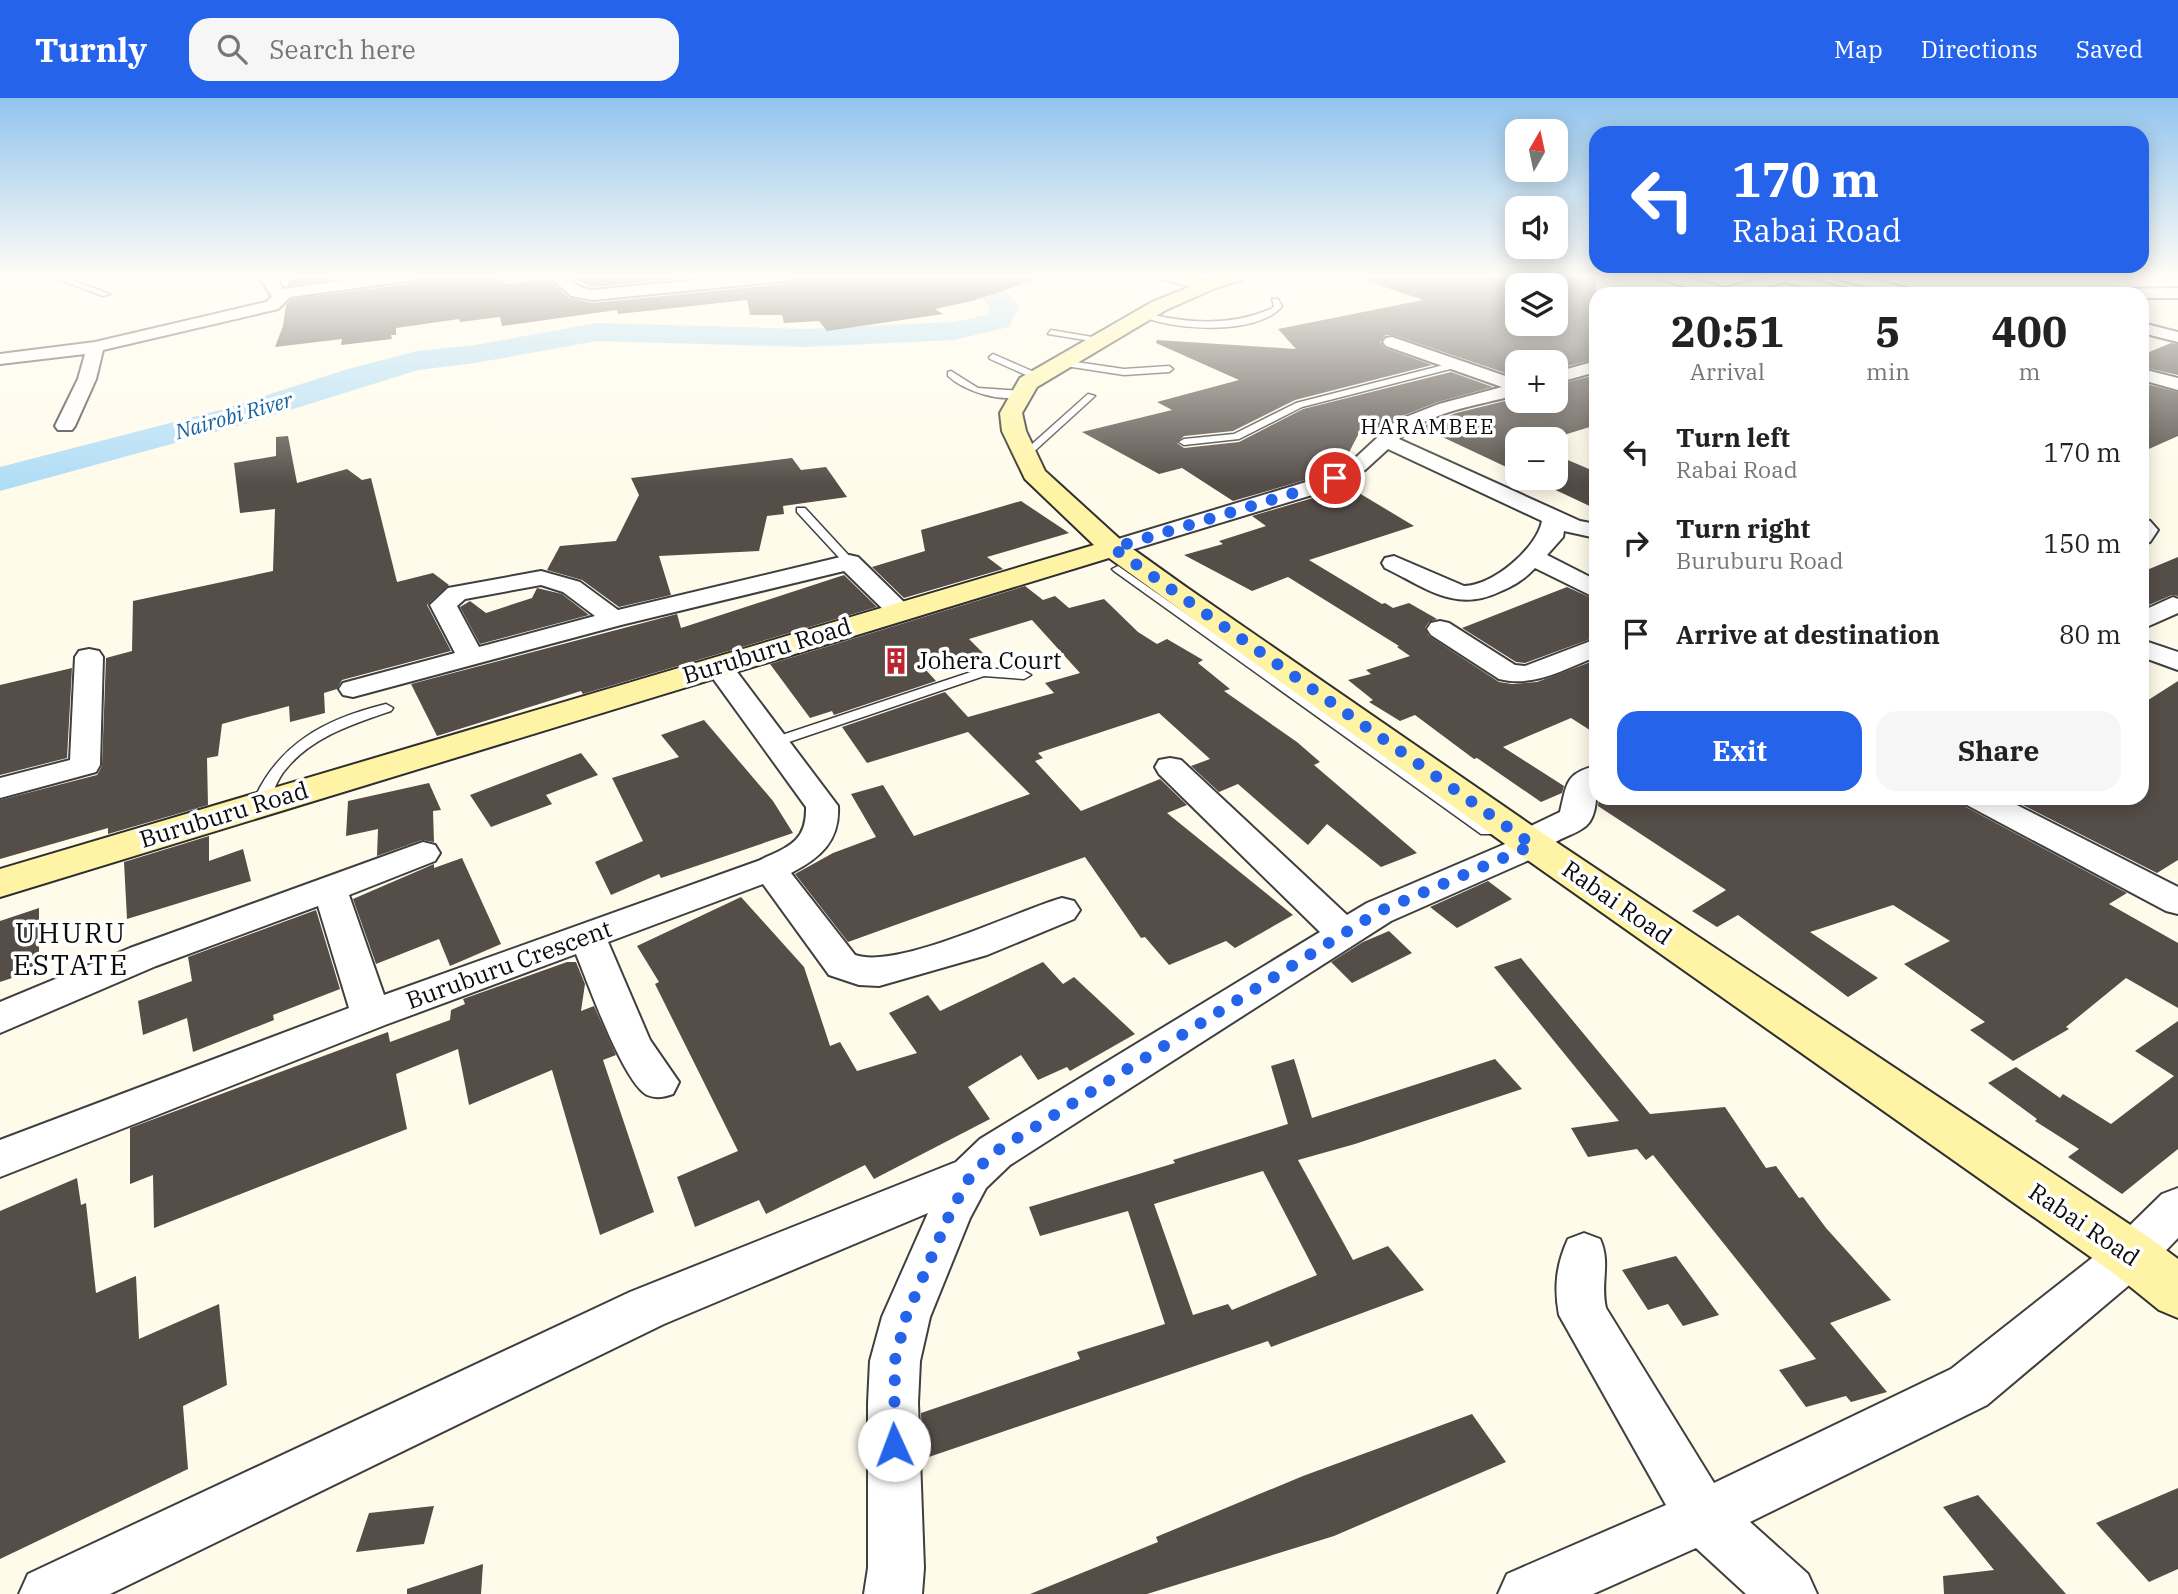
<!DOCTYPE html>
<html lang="en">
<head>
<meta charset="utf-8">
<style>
	:root { --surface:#fff; --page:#f6f6f6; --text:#222; --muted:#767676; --accent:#2563eb }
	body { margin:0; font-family:"IBM Plex Serif",serif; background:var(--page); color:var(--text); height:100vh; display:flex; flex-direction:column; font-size:26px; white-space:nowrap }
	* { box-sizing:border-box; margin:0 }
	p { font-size:23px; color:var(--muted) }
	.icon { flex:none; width:38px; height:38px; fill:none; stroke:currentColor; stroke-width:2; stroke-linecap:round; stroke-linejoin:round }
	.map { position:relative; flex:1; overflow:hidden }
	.details { position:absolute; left:1589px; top:189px; width:560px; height:518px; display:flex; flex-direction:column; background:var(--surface); border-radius:21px; box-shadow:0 4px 18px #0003 }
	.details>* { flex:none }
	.guide { position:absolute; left:1589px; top:28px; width:560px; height:147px; border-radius:21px; box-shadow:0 4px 18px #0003; background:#2563eb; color:#fff; overflow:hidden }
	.needle { width:46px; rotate:9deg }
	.tools { position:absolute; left:1505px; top:21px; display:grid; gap:14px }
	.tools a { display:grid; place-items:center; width:63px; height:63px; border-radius:14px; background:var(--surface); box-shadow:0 4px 18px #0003; font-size:35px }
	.pin { position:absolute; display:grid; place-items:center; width:60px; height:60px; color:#fff; margin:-30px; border:4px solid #fff; border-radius:50%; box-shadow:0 2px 7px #0007 }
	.me { position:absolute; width:77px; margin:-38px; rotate:358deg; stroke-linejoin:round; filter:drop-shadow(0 0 5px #0008) }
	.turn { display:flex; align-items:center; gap:24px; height:147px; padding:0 28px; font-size:32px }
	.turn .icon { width:91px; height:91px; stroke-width:2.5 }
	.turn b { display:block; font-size:49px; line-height:60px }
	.eta { display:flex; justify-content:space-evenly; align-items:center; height:119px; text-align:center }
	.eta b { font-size:42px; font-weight:700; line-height:49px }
	.primary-button { display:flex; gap:14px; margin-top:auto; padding:14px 28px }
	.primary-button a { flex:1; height:80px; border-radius:21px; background:var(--accent); color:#fff; font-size:28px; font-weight:700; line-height:80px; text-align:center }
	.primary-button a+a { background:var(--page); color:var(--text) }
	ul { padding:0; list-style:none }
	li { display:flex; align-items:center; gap:21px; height:91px; padding:0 28px }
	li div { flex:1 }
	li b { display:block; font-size:26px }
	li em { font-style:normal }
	header { display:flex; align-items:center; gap:42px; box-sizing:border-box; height:98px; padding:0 35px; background:var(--accent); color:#fff }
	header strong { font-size:33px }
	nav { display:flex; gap:38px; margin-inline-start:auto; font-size:24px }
	.search { width:490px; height:63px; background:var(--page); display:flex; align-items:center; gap:18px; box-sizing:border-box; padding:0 24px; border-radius:21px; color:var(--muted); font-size:26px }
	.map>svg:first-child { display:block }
</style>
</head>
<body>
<header>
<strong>Turnly</strong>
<div class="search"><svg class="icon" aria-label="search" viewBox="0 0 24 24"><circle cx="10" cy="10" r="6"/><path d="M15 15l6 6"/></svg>Search here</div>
<nav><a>Map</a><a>Directions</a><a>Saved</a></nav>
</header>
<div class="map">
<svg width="2178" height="1496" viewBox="0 0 2178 1496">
	<rect width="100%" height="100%" fill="#fffbeb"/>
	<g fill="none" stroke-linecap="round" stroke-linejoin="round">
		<polygon fill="#b0ddf6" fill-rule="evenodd" points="971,178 998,178 1003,190 1019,208 1009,229 953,242 805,249 597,243 475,265 418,272 248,325 0,393 0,369 224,311 348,271 417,253 475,247 597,225 805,231 953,224 987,217 990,209 977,193"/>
	</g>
	<g fill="#554d48" fill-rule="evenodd">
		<polygon points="290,178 356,178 288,188"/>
		<polygon points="418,178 499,178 505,186 548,181 569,200 593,205 784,186 794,178 1031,178 1032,183 972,203 935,211 943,216 827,233 819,223 784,225 782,217 750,217 747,202 618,216 617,212 502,228 500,219 460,224 459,221 396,230 396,237 391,237 392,241 341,247 342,241 275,249 283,228 286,207 291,201 408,186"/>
		<polygon points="567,178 710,178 593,189"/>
		<path d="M 1368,178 L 1596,178 L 1596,261 L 1556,271 L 1556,264 L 1517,264 L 1517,279 L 1393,237 L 1386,237 L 1380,244 L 1385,250 L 1432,267 L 1295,302 L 1233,333 L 1184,338 L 1177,345 L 1184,350 L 1239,344 L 1303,311 L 1451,274 L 1493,289 L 1438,304 L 1402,318 L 1387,327 L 1359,335 L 1344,364 L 1305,382 L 1233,403 L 1182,370 L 1159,376 L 1082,334 L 1172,312 L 1157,304 L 1239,282 L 1156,245 L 1157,242 L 1296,251 L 1278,231 L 1423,202 L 1367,183 ZM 1517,187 L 1556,187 L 1556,226 L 1517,226 Z"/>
		<polygon points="2171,245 2178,246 2178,277 2142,269 2142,257"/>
		<polygon points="1596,277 1596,327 1551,341 1517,341 1517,374 1421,329 1456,315 1517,300 1517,303 1556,303 1556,287"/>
		<polygon points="2142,285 2178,294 2178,338 2142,354"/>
		<polygon points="288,338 297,385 347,371 362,382 371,380 397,484 433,475 449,487 427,507 451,553 342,582 337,591 324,595 325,615 290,624 289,608 222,626 218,658 207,660 208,707 108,736 108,730 0,761 0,702 97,677 102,668 106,560 132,553 133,503 273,473 275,411 240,415 234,365 276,358 276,339"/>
		<polygon points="1556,357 1596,374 1596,411 1530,380 1556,380"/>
		<polygon points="792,360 801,372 826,369 847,399 783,408 784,416 767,418 759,453 659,458 671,497 619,509 582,482 547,472 560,448 616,443 639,397 631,380"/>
		<polygon points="1344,386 1414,428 1309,462 1382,506 1385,505 1393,510 1409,505 1437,521 1429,524 1425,530 1429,538 1499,584 1512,586 1537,584 1596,562 1596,636 1571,620 1503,649 1564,688 1562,695 1541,704 1477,660 1474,661 1415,617 1400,623 1369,604 1373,602 1348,582 1371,576 1366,572 1410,558 1397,549 1399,548 1288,479 1252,493 1184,457 1223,446 1219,443 1266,428 1252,418 1323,397"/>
		<polygon points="1021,403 1069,435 987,459 1003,471 904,500 872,469 925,453 921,432"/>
		<polygon points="2178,459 2178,498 2172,497 2142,510 2142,474"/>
		<polygon points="844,477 877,509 583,596 581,593 437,638 411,586 677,516 681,530"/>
		<polygon points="1025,488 1043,502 1055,498 1069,510 1104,501 1138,534 1157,546 1167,541 1203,562 1198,565 1230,591 1224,593 1297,644 1320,664 1314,667 1417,755 1381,769 1327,726 1308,747 1238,686 1219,694 1191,668 1210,661 1159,615 1038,655 1043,660 1035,663 1081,713 1160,681 1187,707 1167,715 1293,817 1235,850 1226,843 1169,867 1145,839 1141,840 1085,759 848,844 795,776 833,755 876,739 851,696 883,687 914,738 1030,696 968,634 867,665 842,629 945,594 968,619 1054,595 1045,585 1080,575 1032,522 969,541 983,555 926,572 936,583 834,617 832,613 810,620 770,566"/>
		<polygon points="1567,489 1596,502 1596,539 1525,565 1516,564 1462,530"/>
		<polygon points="537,490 562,496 589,517 480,546 460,509 470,503 486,515 532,500"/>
		<polygon points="72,570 67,660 0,677 0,587"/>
		<polygon points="2178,583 2178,762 2157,775 2009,700 2142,700 2142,606"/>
		<polygon points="704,622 773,703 793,735 661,780 659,776 611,797 595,764 643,743 612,680 679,659 661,637"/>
		<polygon points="581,655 598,677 546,697 552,706 491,729 470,697"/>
		<polygon points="429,685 441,712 433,713 434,744 422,742 377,758 378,731 346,738 348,703"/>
		<polygon points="1599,700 1959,700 1966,709 2127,795 2109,806 2178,845 2178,910 2126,880 2066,929 2069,931 2013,963 1970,932 1985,924 1904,866 1950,843 1893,807 1810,834 1878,880 1848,899 1738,817 1717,829 1692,813 1726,792 1598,708"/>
		<polygon points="209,738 209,763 243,751 251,783 127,821 124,764"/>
		<polygon points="462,760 501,846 450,868 439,841 376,866 353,801 434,766 434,770"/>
		<polygon points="1488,783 1512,801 1457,830 1430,809"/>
		<polygon points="741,799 804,869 830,948 840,944 857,973 917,955 889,915 928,897 940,913 1043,864 1063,886 1074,879 1135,936 1070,973 1067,969 1038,982 1021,957 968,989 990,1021 874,1081 865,1067 766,1116 759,1102 695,1129 677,1079 738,1053 655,886 659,884 637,848"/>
		<polygon points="39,810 39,871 0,884 0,823"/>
		<polygon points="316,812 340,891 273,917 274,922 193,954 187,920 143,937 138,903 192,883 188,859"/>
		<polygon points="1389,833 1412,855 1352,885 1331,864 1363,844"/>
		<polygon points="1521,860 1650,1016 1725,1009 1766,1070 1776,1068 1799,1100 1803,1099 1826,1130 1891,1202 1830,1225 1887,1294 1851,1304 1846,1298 1806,1309 1779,1272 1816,1261 1653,1057 1646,1062 1637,1051 1588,1059 1571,1030 1619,1023 1494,869"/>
		<polygon points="567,864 576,864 585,886 581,913 594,908 616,957 603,962 654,1114 600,1137 552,972 469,1007 458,951 396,976 407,1031 154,1130 153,1077 130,1086 130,1030 388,934 390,944 450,922 451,912 465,906 463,901"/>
		<polygon points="2178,923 2178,1051 2122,1096 2068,1059 2079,1051 2035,1023 2037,1021 1988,985 2016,969 2060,1000 2063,996 2111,1026 2174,978 2135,953"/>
		<path d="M 1294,961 L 1312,1020 L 1495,961 L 1522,991 L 1355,1046 L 1298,1062 L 1353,1162 L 1388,1148 L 1424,1192 L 1271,1249 L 1268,1243 L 923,1361 L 921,1315 L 1080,1261 L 1077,1254 L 1165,1226 L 1128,1113 L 1040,1138 L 1029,1109 L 1175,1065 L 1173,1062 L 1288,1026 L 1271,968 ZM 1263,1073 L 1317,1177 L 1232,1212 L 1228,1206 L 1193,1217 L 1154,1106 Z"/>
		<polygon points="77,1080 81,1107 86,1105 96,1195 136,1178 139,1241 219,1206 227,1287 183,1308 188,1371 0,1461 0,1113"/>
		<polygon points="1676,1158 1719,1217 1683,1228 1668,1206 1648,1212 1622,1172"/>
		<polygon points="1472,1316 1506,1364 1334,1438 1147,1496 1030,1496 1158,1444 1156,1439 1303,1378"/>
		<polygon points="2178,1390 2178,1471 2149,1484 2096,1425"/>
		<polygon points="1978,1397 2066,1496 1944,1496 1943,1478 1994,1472 1943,1409"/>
		<polygon points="434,1408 424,1446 356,1454 369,1415"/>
		<polygon points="483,1466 481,1496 407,1496 407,1491"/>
	</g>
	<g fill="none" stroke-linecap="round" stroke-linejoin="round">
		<defs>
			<g id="lane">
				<polygon points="50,178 61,178 110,196 103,198"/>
				<path d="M 1272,201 L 1278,201 L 1282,208 C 1259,238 1170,233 1140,217 L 1144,215 C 1189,225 1227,229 1271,211 L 1274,208 Z"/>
				<polygon points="1051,232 1098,240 1102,242 1098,244 1048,236"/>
				<polygon points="993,256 1041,277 1042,279 1035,281 990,261 989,259"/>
				<polygon points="1062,262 1124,271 1169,268 1173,271 1169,274 1124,277 1059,267 1058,265"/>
				<polygon points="1459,263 1463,266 1462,268 1302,309 1239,341 1184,347 1179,344 1184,341 1234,336 1296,305"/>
				<path d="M 951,273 L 978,290 L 1021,293 L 1025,296 C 1005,307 964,293 948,278 L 948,274 Z"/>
				<polygon points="1088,296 1095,298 1028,359 1022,359 1022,355"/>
				<polygon points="797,410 805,410 853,462 853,466 845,466 797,414"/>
				<polygon points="1118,468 1491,728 1494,732 1491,736 1481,736 1114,473 1112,471"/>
				<polygon points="983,570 1024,573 1031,577 1024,581 984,578 780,647 770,647 768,644 770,641"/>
				<path d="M 386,606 L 393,610 L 391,613 C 353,626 312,639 286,671 C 276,682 273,697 265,709 L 255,709 L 252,706 C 277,646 325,621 386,606 Z"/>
			</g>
			<g id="street">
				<polygon points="259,178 275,178 283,191 375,178 416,178 408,183 290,199 278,211 103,252 96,281 75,328 72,332 58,332 55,328 78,281 85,256 0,266 0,256 95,244 266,204 272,199"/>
				<path d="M 549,178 C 575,178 571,190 593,192 L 738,178 L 792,178 L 784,183 L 593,202 L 571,198 Z"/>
				<polygon points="1158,178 1184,178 1211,185 1214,188 1206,193 1161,181"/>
				<polygon points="1656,178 1681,178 1724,190 1772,178 1798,178 1854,193 1856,196 1830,196 1785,184 1738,196 1710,196 1659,181"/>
				<polygon points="1834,178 1860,178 1918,193 1920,196 1894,196 1837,181"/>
				<polygon points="2178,190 2178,200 2142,200 2142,196 2116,196 2124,191"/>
				<polygon points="2142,225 2178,234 2178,244 2142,235"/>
				<path d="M 1392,239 L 1517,282 L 1517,297 C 1480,307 1428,313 1399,341 L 1580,423 L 1596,426 L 1596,440 L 1564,433 L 1563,439 L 1547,457 L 1596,482 L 1596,500 L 1535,470 C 1524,482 1513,488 1499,494 C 1455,515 1425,489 1385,470 L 1382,465 L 1385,460 L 1394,458 L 1464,488 C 1493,488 1537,450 1542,423 L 1388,351 L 1365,372 L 1322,394 L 1121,455 L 1105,455 L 1101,450 L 1105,445 L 1306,384 L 1351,364 L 1392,326 L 1403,320 L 1439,306 L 1502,289 L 1386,248 L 1383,244 L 1386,240 Z"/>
				<polygon points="1596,263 1596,274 1556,285 1556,274"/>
				<polygon points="2142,271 2178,280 2178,292 2142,282"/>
				<polygon points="2142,421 2150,423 2158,432 2150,444 2142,446"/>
				<path d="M 849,457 L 858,459 L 909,509 L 913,514 L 909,519 L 900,522 L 891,519 L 844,473 L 621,527 L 353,599 L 343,597 L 339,591 L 343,585 L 455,555 L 430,507 L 448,490 L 541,473 L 580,484 L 618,512 ZM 541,487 L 563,494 L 595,518 L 479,549 L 457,508 L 465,501 Z"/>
				<polygon points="2173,499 2178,501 2178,515 2142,531 2142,513"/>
				<path d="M 1440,523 L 1449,525 L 1515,567 L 1525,568 L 1596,541 L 1596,559 C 1564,571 1534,590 1499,581 L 1431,537 L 1427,531 L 1431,525 Z"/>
				<polygon points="2142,542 2178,554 2178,572 2142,559"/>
				<polygon points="89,551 99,553 103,559 100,667 96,674 0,700 0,680 70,662 75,559 79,553"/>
				<path d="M 718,560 L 728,562 L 838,708 C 840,743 820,760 791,775 L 855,857 C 898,872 1016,813 1062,800 L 1074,803 L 1080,812 L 1074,821 L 987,857 L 879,888 L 859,887 L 829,877 L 763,786 L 608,844 L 650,942 L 679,984 L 673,996 C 664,999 657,1001 647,997 C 623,984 588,885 576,856 L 385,927 L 0,1079 L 0,1042 L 349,910 L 318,808 L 156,868 L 0,935 L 0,904 L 130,850 L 423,744 L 435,747 L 440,755 L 435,763 L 349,797 L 384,897 L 758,763 C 787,749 807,745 806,709 L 704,568 L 708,562 Z"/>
				<path d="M 1170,660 L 1181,662 L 1347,817 L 1367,805 L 1512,743 L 1516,735 L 1560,714 C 1567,686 1565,675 1596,668 C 1596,684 1600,716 1586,728 C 1571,740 1556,738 1545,755 L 1391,823 L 1010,1067 L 986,1090 L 970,1120 L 930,1219 L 920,1263 L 918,1305 L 924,1470 L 922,1496 L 864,1496 L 868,1470 L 868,1305 L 870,1263 L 882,1219 L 928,1115 L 664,1226 L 110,1496 L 19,1496 L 28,1476 L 630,1194 L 956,1064 L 980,1041 L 1320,834 L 1159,676 L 1155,669 L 1159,662 Z"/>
				<polygon points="1962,700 2003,700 2178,789 2178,816 2166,813 1967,707"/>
				<path d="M 2178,1090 L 2178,1140 L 2147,1172 L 1987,1307 L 1750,1424 L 1808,1476 L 1817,1496 L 1746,1496 L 1696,1450 L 1593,1496 L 1498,1496 L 1507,1476 L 1666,1407 L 1559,1217 C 1554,1190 1556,1167 1568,1141 L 1584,1135 L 1600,1141 C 1611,1165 1600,1184 1606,1210 L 1714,1385 L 1951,1271 L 2115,1142 L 2162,1096 Z"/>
			</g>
			<polygon id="secondary" points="1217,178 1245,178 1242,182 1218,189 1166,212 1037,289 1022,315 1026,333 1045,373 1123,444 1186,489 1547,738 2150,1140 2178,1161 2178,1220 2159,1212 2112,1174 1519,756 1109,460 0,799 0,771 1094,447 1025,381 1002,333 1000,315 1020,280 1152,204"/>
		</defs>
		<use href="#lane" stroke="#3f3f3f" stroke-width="3"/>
		<use href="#street" stroke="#3f3f3f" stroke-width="4"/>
		<use href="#secondary" stroke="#2e2e2e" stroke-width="4"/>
		<use href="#lane" fill="#fff" fill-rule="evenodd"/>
		<use href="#street" fill="#fff" fill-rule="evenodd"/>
		<use href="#secondary" fill="#fff4a6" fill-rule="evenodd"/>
	</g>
	<linearGradient id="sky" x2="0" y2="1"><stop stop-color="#91c4ee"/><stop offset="0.46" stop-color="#fffdf6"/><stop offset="1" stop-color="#fffdf6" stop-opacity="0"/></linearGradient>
	<rect width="2178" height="387" fill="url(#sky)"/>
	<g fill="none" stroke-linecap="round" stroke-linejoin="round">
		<polyline stroke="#2563eb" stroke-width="12" stroke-dasharray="0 21.6" points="894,1347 895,1262 906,1219 951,1113 971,1077 995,1054 1378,814 1533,747 1113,450 1314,389 1335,380"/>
	</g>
	<defs>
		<symbol id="building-bare" viewBox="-9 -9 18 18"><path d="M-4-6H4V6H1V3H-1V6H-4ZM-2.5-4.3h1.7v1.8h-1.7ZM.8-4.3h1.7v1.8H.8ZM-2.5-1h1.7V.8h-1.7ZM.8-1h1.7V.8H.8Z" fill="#bb252e" stroke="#fff" stroke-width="2.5" paint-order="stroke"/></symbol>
	</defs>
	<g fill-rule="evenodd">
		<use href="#building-bare" x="877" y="544" width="38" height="38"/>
	</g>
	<g text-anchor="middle" stroke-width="7" stroke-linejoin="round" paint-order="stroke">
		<g font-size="21" font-style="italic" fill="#16649d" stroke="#fff">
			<text transform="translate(234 318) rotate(-16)" y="7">Nairobi River</text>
		</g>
		<g font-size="21" letter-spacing="2" fill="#0c0c0c" stroke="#fff">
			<text x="1428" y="336">HARAMBEE</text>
		</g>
		<g font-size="24" fill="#0c0c0c" stroke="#fff">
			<text transform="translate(767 553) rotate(-17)" y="8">Buruburu Road</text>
			<text transform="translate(224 717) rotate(-17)" y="8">Buruburu Road</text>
			<text transform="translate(1617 805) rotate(35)" y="8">Rabai Road</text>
			<text transform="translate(509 867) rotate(-20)" y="8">Buruburu Crescent</text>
			<text transform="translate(2084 1127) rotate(34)" y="8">Rabai Road</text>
		</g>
		<g font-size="24" fill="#0c0c0c" stroke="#fff" text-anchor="start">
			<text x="917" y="571">Johera Court</text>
		</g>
		<g font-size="28" letter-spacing="2" fill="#0c0c0c" stroke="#fff">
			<text x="71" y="845">UHURU<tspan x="71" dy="32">ESTATE</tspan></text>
		</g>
	</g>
</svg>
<div class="tools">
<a><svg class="needle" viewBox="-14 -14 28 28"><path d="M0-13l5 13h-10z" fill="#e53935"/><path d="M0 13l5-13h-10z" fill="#767676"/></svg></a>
<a><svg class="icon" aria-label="sound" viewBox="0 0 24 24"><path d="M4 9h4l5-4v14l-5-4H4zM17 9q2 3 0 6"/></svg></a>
<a><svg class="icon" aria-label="layers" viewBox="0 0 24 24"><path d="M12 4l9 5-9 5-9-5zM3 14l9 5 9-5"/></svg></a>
<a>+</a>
<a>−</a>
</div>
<div class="pin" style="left:1335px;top:380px;background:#d93025"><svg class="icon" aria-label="arrive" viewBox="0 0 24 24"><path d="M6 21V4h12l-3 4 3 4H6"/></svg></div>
<svg class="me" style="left:894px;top:1347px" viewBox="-20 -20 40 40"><circle r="19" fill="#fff"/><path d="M0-13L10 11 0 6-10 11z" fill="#2563eb"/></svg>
<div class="guide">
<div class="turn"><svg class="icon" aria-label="left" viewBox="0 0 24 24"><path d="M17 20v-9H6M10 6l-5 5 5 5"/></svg><div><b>170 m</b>Rabai Road</div></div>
</div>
<section class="details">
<div class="eta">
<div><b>20:51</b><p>Arrival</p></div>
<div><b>5</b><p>min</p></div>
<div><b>400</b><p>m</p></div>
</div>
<ul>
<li><svg class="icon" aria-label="left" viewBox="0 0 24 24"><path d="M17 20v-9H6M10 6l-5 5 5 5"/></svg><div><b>Turn left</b><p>Rabai Road</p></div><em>170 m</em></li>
<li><svg class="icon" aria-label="right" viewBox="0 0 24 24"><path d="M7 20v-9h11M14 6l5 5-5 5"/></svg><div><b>Turn right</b><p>Buruburu Road</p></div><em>150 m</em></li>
<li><svg class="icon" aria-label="arrive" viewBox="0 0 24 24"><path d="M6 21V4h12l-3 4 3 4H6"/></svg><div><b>Arrive at destination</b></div><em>80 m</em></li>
</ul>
<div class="primary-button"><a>Exit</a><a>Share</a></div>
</section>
</div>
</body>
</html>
